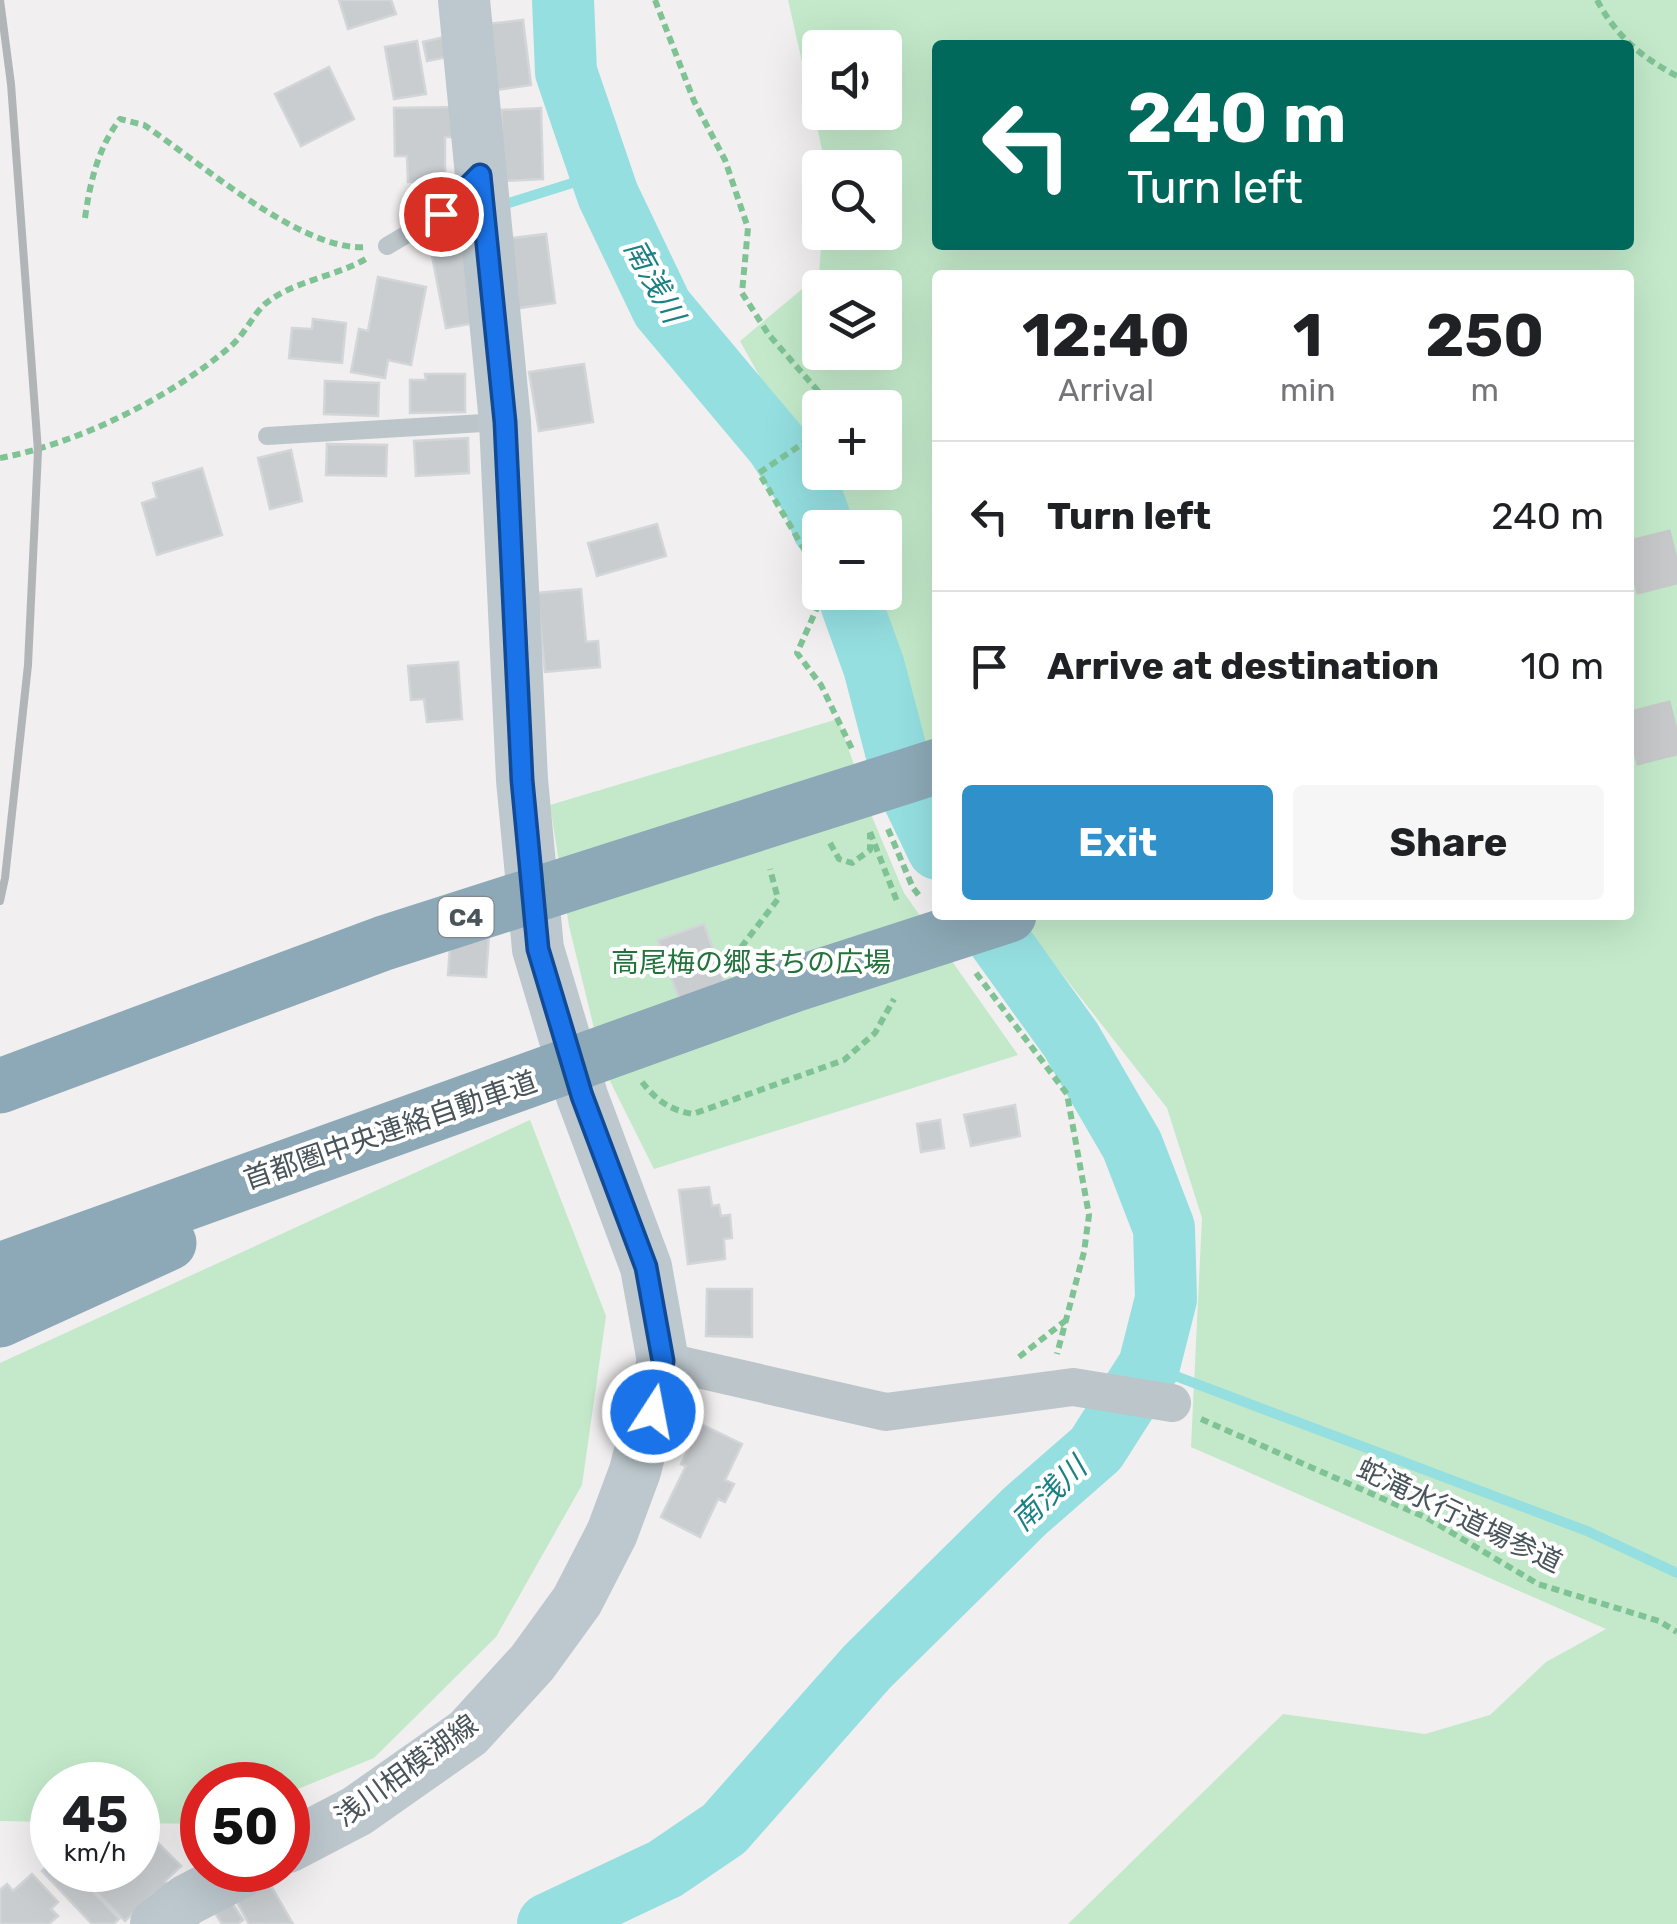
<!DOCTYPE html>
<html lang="en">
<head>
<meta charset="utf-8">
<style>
	:root { --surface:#fff; --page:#f6f6f6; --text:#202124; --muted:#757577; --line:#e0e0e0; --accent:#3090ca }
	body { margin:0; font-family:Rubik,"Noto Sans JP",sans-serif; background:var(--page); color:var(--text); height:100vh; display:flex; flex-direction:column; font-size:38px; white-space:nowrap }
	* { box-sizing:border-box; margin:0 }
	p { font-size:32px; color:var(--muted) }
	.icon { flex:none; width:55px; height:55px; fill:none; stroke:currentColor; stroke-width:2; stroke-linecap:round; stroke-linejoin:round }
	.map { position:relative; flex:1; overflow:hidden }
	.panel { position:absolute; left:932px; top:270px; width:702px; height:650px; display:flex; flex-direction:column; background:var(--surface); border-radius:10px; box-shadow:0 10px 40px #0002 }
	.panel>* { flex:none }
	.guide { position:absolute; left:932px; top:40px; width:702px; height:210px; border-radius:10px; box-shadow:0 10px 40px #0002; background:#00695c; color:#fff; overflow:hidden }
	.tools { position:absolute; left:802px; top:30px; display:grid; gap:20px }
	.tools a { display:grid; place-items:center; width:100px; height:100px; border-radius:10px; background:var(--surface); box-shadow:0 10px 40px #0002; font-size:50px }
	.speed { position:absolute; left:30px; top:1762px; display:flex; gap:20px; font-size:50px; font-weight:700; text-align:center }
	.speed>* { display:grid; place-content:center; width:130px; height:130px; border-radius:50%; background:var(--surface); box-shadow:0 10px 40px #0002; line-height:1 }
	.speed small { font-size:25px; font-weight:400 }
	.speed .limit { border:15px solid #d22; background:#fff; color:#111 }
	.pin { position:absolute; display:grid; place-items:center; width:85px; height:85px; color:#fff; margin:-42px; border:5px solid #fff; border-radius:50%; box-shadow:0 2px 10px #0007 }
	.me { position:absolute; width:110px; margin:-55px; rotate:11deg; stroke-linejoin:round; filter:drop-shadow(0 0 8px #0008) }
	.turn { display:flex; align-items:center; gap:35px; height:210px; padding:0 30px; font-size:45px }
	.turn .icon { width:130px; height:130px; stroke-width:2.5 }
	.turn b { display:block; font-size:70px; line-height:85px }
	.eta { display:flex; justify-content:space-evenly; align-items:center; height:170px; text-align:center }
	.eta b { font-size:60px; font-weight:700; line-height:70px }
	.cta { display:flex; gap:20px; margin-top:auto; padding:20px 30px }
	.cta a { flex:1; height:115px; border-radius:10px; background:var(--accent); color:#fff; font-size:40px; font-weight:700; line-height:115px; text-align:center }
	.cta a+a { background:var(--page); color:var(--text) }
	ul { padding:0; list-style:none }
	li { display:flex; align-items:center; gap:30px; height:150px; padding:0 30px; border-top:2px solid var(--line) }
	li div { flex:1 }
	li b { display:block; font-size:38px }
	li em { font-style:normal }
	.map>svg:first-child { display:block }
</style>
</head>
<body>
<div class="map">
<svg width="1677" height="1924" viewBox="0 0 1677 1924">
	<rect width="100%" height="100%" fill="#f1efef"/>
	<g fill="#c3e9ca" fill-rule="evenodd">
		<path d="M 788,0 L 1677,0 L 1677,1924 L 1068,1924 L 1283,1714 L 1425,1734 L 1490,1715 L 1546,1662 L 1606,1629 L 1191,1447 L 1202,1218 L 1167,1108 L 1016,915 L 1630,915 L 1630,275 L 938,275 L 937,808 L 879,593 L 885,592 L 885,528 L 843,527 L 740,341 L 819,275 L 822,233 L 885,232 L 885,168 L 826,167 ZM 938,45 L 1630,45 L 1630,245 L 938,245 ZM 820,48 L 885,48 L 885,112 L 820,112 ZM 820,288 L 885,288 L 885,352 L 820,352 ZM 820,408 L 885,408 L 885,472 L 820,472 Z"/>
		<polygon points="838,719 873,819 904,893 1018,1055 654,1169 604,1069 569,926 550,805"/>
		<polygon points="530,1120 606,1316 582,1485 496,1637 374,1758 288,1793 288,1785 202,1785 202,1824 138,1823 138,1785 52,1785 52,1822 0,1821 0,1363"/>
	</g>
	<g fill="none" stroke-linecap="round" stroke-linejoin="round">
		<g stroke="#95dfe1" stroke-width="10">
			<polyline points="499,206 601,174"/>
			<polyline points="413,238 472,214"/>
			<polyline points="1149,1366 1587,1531 1677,1573"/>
		</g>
		<g stroke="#95dfe1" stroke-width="62">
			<polyline points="563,0 566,72 608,195 662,308 776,444 814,502 823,528"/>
			<polyline points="847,592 874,667 902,774 938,849"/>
			<polyline points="548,1924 665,1869 724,1829 867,1667 1025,1511 1096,1449 1149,1366 1166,1299 1164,1228 1132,1145 1071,1040 981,915"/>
		</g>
	</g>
	<g fill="#c9cdd0" stroke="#d3d6d9" stroke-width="2.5">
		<polygon points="339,0 391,0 396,14 348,29"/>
		<polygon points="523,20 531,85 496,90 487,24"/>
		<polygon points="453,35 457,55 427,61 423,42"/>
		<polygon points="417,41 426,94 394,99 385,47"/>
		<polygon points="329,67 354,119 301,146 275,94"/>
		<polygon points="457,107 457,137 445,137 445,181 408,182 407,156 395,156 394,108"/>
		<polygon points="541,108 543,179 503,181 501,110"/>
		<polygon points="546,234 555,303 513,309 504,239"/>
		<polygon points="466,249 480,322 446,328 432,256"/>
		<polygon points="378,277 426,287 411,365 388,360 385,378 351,372 359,329 368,331"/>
		<polygon points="313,319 346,323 342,363 289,358 292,328 312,329"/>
		<polygon points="584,364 593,422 539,431 529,372"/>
		<polygon points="425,374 465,374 465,412 410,413 410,380 426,380"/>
		<polygon points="325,381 379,383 378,416 324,414"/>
		<polygon points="468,438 469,473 416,476 414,441"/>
		<polygon points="327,444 387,445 386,476 326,475"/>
		<polygon points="291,450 302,501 270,509 258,458"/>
		<polygon points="202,468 222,535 157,555 142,503 157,498 153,483"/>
		<polygon points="657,524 666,556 597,576 588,543"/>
		<polygon points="581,589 586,642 598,641 600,667 545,672 537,593"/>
		<polygon points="458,662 462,719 427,722 424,699 411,700 408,666"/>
		<polygon points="452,918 490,921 486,977 448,975"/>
		<polygon points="704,924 725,983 679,999 658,940"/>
		<polygon points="1015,1105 1020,1136 971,1146 964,1115"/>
		<polygon points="940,1120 944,1148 921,1152 917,1124"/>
		<polygon points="709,1187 712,1206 719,1205 721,1216 730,1215 732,1238 724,1239 725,1259 688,1264 679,1190"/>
		<polygon points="707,1289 752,1289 752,1337 706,1336"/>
		<polygon points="701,1424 742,1444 725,1480 734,1484 725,1502 718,1499 700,1537 661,1517 686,1466 681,1464"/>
		<polygon points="145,1830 181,1866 165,1881 172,1889 153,1894 125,1921 88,1884 100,1873 106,1879 115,1870 138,1870 138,1837"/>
		<polygon points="52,1860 52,1870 73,1870 119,1919 113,1924 92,1924 42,1871"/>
		<polygon points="32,1874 58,1902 51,1909 58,1916 49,1924 0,1924 0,1890 7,1884 13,1891"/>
		<polygon points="267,1879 293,1924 249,1924 235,1898"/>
		<polygon points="230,1900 243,1920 237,1924 222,1924 214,1911"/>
	</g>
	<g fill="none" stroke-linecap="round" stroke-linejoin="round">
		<g stroke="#c7c8ca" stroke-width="55" stroke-dasharray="55 28" stroke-linecap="butt">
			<polyline points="1630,568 1677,556"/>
			<polyline points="1630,739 1677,727"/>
		</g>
		<g stroke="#7fc395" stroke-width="6" stroke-dasharray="8 5" stroke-linecap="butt">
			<polyline points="655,0 694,101 725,160 748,228 742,293 769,335 818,391 825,408"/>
			<path d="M 1597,0 C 1616,36 1641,57 1677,76"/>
			<path d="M 85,218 C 90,182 98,148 120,119 L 144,125 C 197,160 301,252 366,247"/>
			<polyline points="820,432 759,473 820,576"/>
			<path d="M 0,458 C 77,444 172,397 231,346 C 245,334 252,316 265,304 C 294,280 337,277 369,257"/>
			<polyline points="824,592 797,653 821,685 852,749"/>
			<polyline points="888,829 913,888 921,898"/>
			<polyline points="870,832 898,904"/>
			<polyline points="830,843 839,859 852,863 870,850 870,833"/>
			<polyline points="738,958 736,954 778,899 770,869"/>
			<polyline points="976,973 1067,1094 1089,1215 1084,1252 1057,1354"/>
			<path d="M 642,1082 C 657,1101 670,1110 693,1114 L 844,1060 L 875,1033 L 894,999"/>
			<polyline points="1019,1357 1065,1321"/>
			<polyline points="1201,1419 1427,1518 1538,1584 1659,1621 1677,1632"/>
		</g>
		<g stroke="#bcc5ca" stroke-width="18">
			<polyline points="387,246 441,214 472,182"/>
			<polyline points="267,436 500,422"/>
		</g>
		<polyline stroke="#bcc5ca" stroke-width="38" points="663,1361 886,1412 1073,1387 1172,1403"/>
		<g stroke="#bdc8ce" stroke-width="52">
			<polyline points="288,1847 357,1811 468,1733 532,1663 577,1601 612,1533 635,1471 663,1361 646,1267 582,1096 538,949 522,780 505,422 464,0"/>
			<polyline points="156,1924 187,1900 245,1870"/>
		</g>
		<g stroke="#8da9b7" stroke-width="55">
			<polyline points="0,1086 384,943 938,766"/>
			<polyline points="0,1270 793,985 1009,915"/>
			<polyline points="0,1320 169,1243"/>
		</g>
		<polyline stroke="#b2b5b8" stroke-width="8" points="0,0 11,84 38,451 28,665 5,878 0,901"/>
	</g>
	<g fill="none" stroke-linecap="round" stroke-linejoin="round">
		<defs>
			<polyline id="route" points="441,214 480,175 505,422 522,780 538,949 582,1096 646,1267 663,1361 653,1412"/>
		</defs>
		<use href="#route" stroke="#114b97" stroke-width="25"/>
		<use href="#route" stroke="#1a73e8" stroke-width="18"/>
	</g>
	<g text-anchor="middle" stroke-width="8" stroke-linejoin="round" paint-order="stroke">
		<rect fill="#fff" stroke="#80888c" stroke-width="2.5" x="438.5" y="897" width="55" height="40" rx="8"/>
		<g font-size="25" font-weight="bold" fill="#49555a">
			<text x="466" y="926">C4</text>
		</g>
		<g font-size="28" fill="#23723b" stroke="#fff">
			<text x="751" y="972">高尾梅の郷まちの広場</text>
		</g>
		<g font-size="28" fill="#49555a" stroke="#fff">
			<text transform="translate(390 1130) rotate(-19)" y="10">首都圏中央連絡自動車道</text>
			<text transform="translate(1460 1515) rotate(26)" y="10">蛇滝水行道場参道</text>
			<text transform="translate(406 1770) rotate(-36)" y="10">浅川相模湖線</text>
		</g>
		<g font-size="30" font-style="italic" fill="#1c8184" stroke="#fff">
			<text transform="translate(654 281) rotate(61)" y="10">南浅川</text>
			<text transform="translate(1049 1494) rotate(-44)" y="10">南浅川</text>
		</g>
	</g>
</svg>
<div class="tools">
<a><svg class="icon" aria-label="sound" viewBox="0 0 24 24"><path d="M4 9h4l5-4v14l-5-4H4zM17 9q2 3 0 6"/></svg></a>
<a><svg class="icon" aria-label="search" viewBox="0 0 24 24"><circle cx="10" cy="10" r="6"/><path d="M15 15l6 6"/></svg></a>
<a><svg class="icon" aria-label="layers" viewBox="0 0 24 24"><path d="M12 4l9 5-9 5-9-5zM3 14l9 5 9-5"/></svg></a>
<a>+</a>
<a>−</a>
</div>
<div class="speed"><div>45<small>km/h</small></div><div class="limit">50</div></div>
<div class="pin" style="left:441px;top:214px;background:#d93025"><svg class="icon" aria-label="arrive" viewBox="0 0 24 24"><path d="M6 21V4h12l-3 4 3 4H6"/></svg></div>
<svg class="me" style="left:653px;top:1412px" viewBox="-20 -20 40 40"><circle r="17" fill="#1a73e8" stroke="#fff" stroke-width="3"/><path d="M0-11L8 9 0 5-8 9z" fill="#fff"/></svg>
<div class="guide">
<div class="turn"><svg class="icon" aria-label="left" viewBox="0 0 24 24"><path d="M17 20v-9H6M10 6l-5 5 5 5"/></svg><div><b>240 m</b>Turn left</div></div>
</div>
<section class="panel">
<div class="eta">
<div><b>12:40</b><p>Arrival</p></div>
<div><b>1</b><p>min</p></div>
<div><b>250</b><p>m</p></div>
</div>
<ul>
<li><svg class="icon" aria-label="left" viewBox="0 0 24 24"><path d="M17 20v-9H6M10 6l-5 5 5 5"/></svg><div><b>Turn left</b></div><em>240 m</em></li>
<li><svg class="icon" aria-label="arrive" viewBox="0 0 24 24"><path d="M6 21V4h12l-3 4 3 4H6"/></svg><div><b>Arrive at destination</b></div><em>10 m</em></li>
</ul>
<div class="cta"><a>Exit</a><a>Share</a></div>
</section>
</div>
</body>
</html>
